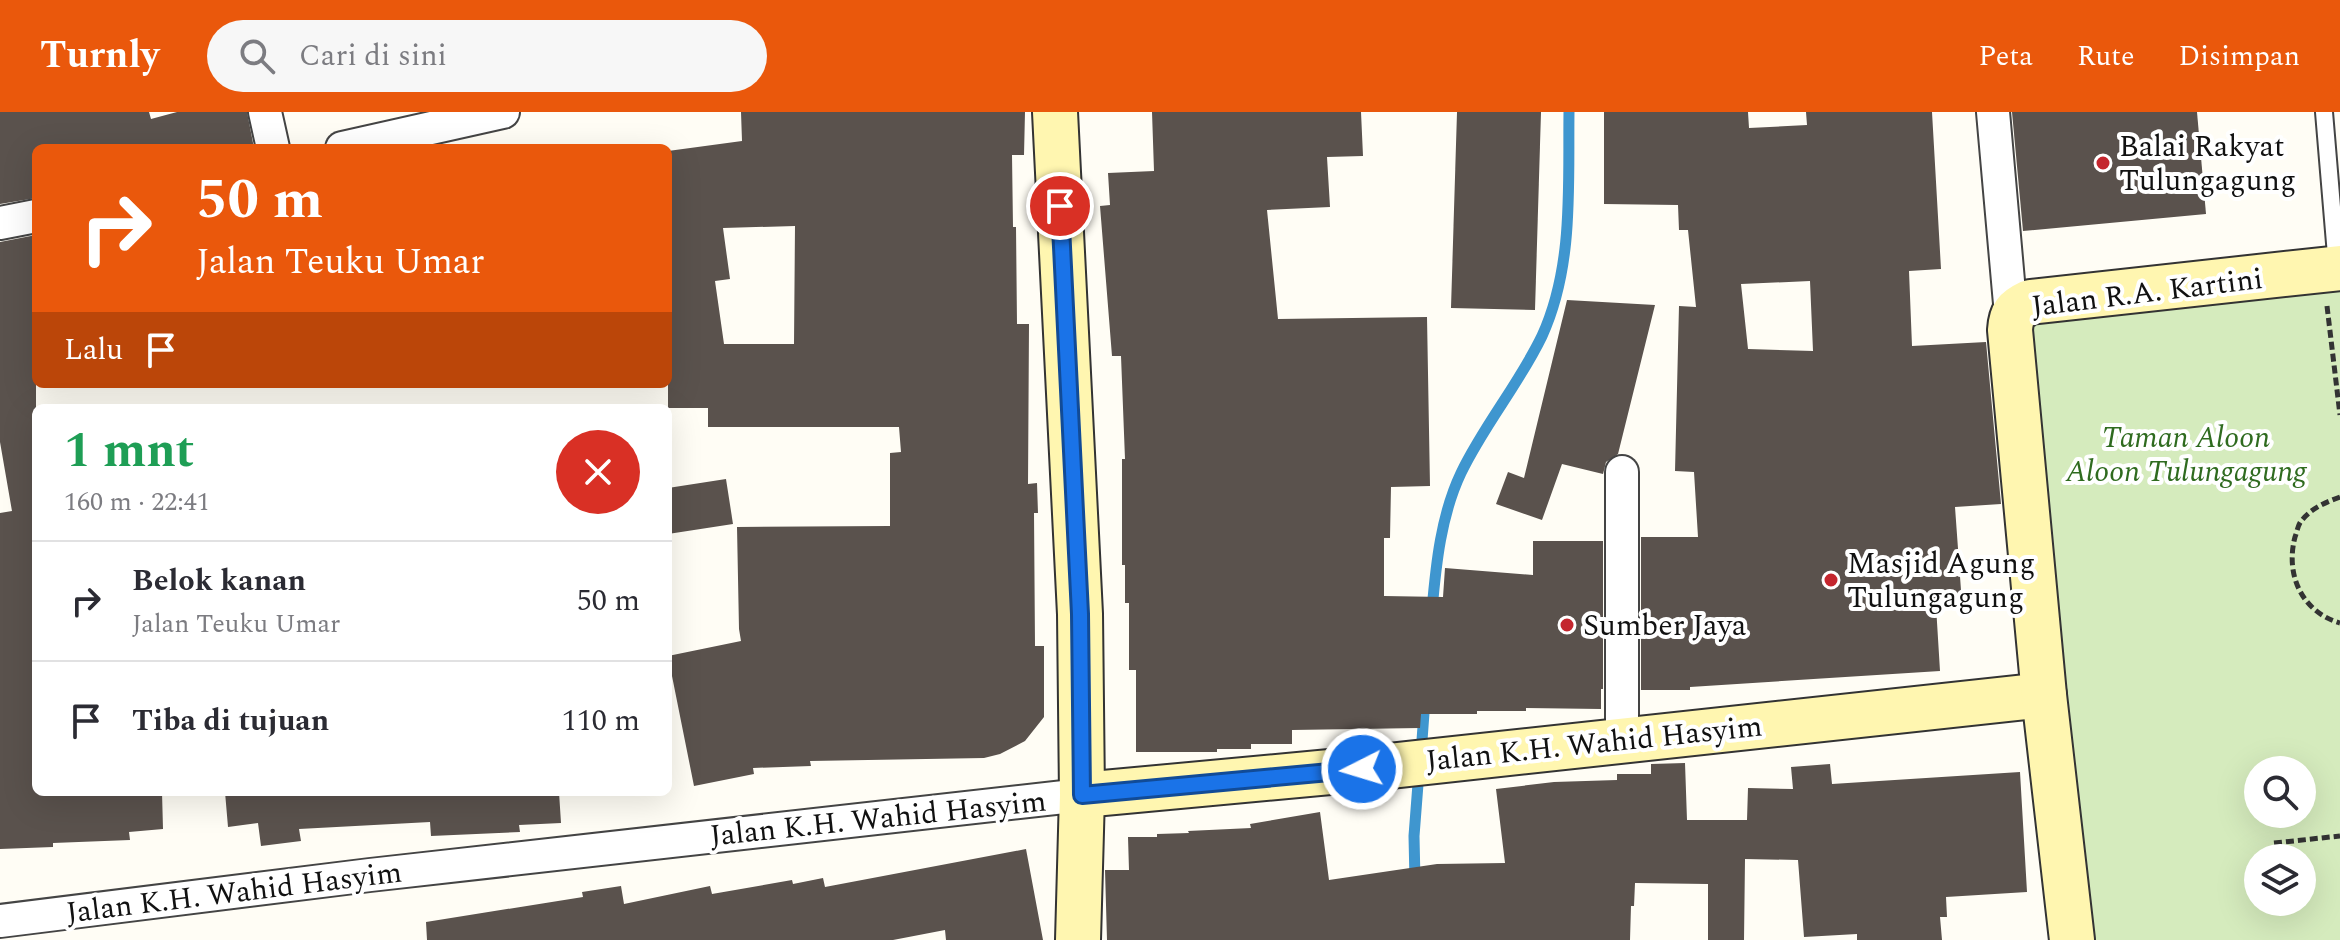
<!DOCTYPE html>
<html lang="id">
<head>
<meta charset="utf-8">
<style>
	:root { --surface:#fff; --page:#f7f7f7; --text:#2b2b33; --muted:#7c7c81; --line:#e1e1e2; --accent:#ea580c }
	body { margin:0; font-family:Spectral,serif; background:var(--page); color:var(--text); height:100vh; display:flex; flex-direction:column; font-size:30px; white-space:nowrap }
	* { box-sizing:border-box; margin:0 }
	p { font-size:26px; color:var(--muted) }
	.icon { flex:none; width:44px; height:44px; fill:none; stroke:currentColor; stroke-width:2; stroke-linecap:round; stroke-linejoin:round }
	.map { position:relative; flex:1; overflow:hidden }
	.panel { position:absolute; left:32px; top:292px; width:640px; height:392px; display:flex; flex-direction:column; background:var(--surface); border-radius:12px; box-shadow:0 8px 32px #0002 }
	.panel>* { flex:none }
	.guide { position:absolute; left:32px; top:32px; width:640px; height:244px; border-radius:12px; box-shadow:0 8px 32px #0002; background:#ea580c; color:#fff; overflow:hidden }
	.tools { position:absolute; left:2244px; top:644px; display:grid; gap:16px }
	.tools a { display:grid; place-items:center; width:72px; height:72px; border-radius:50%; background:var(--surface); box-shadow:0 8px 32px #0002; font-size:40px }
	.pin { position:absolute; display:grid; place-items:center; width:68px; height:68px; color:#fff; margin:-34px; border:4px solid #fff; border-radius:50%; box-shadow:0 2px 8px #0007 }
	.me { position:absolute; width:88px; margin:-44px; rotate:265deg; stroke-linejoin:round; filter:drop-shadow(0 0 6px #0008) }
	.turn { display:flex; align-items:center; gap:28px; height:168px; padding:0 32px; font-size:36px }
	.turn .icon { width:104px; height:104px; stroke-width:2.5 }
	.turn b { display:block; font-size:56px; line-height:68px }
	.then { display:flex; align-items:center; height:76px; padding:0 32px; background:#0003; gap:16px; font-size:30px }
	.round { display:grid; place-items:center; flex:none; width:84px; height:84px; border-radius:42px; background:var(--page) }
	.summary { display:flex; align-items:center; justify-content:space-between; height:136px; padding:0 32px }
	h1 { font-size:48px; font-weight:700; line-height:60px; color:#1e9e55 }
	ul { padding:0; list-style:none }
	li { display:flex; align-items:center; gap:24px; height:120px; padding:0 32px; border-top:2px solid var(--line) }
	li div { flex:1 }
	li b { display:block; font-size:30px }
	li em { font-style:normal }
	header { display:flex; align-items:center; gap:48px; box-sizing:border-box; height:112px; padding:0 40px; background:var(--accent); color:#fff }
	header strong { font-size:38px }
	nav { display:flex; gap:44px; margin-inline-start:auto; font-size:28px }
	.search { width:560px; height:72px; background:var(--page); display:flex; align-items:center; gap:20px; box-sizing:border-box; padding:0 28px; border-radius:44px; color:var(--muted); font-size:30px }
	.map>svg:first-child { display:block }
</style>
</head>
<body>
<header>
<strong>Turnly</strong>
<div class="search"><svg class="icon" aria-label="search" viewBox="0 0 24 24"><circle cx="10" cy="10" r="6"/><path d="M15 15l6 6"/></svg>Cari di sini</div>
<nav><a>Peta</a><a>Rute</a><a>Disimpan</a></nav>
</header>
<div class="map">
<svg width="2340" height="828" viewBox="0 0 2340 828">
	<rect width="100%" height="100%" fill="#fffdf5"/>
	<path fill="#d5ebbd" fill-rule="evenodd" d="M 2340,174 L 2340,828 L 2077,828 L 2025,211 ZM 2258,658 L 2302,658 L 2302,702 L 2258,702 ZM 2258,746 L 2302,746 L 2302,790 L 2258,790 Z"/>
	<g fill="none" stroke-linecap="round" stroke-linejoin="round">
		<g stroke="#3f96cf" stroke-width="11">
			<path d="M 1432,498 C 1436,452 1441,403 1461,361 C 1484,313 1519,272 1542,224 C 1574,154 1568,74 1569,0"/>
			<polyline points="1421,642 1425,587"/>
			<polyline points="1415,769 1414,724 1419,659"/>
		</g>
	</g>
	<g fill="#5a524d" fill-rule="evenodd">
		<polygon points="0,0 149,0 151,7 177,0 247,0 254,36 36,36 36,86 0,92"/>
		<path d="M 741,0 L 1025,0 L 1024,43 L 1012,43 L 1013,115 L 1016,115 L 1017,212 L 1029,212 L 1028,372 L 1037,371 L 1038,401 L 1034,401 L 1035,534 L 1044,534 L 1044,605 L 1025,629 L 1000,642 L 984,646 L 810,649 L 811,654 L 753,656 L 754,662 L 694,674 L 668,544 L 741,529 L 739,517 L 737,415 L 890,414 L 890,341 L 901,340 L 899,315 L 708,315 L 708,296 L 668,296 L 668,39 L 742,29 ZM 795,114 L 794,232 L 724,232 L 715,169 L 730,167 L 723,116 Z"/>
		<polygon points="1152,0 1361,0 1363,44 1327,45 1330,95 1267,98 1278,207 1427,205 1430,374 1391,375 1390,426 1384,426 1384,484 1443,485 1445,456 1533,463 1533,429 1603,429 1603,577 1601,577 1601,597 1526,596 1526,599 1477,599 1477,602 1421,602 1420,616 1292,618 1292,632 1251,632 1251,637 1217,637 1217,640 1136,640 1136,558 1129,558 1129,491 1125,491 1125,453 1122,453 1122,347 1125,347 1121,244 1112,244 1100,94 1110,93 1108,61 1154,59"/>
		<polygon points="1457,0 1541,0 1535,198 1451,196"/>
		<path d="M 1604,0 L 1748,0 L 1749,16 L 1807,13 L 1806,0 L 1932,0 L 1941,157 L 1909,159 L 1912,234 L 1986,230 L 2001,392 L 1955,395 L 1962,492 L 1936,494 L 1940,559 L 1690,575 L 1690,578 L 1641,578 L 1641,425 L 1698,425 L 1694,360 L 1675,359 L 1679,194 L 1696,195 L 1688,118 L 1679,118 L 1678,93 L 1604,92 ZM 1810,169 L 1813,239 L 1748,237 L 1741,172 Z"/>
		<polygon points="2012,0 2197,0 2206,102 2023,119"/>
		<polygon points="36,123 36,680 162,680 163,717 129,720 130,728 53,731 53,735 0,737 0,401 12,399 0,330 0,130"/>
		<polygon points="1567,188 1655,193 1618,342 1606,350 1603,362 1562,352 1542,408 1496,392 1508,360 1524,366"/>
		<polygon points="726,367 733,412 668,422 668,376"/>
		<polygon points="1685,651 1687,708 1747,708 1748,676 1793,677 1791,655 1830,652 1832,672 2020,660 2027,780 1946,785 1947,805 1940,805 1942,828 1857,828 1857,822 1804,825 1798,748 1745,747 1744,828 1708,828 1708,772 1635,771 1634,794 1631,794 1630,828 1107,828 1105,758 1129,758 1128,725 1157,725 1157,722 1189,721 1188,719 1251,716 1250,712 1320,700 1329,768 1437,752 1505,751 1496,677 1554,670 1617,668 1617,662 1651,662 1651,652"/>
		<polygon points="225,680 559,680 561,711 519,713 520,720 431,724 430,710 299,717 301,729 261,734 258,711 228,715"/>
		<polygon points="1026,737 1043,828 946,828 945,818 893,828 427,828 426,810 583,785 582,780 621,774 624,792 710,774 712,782 792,768 793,772 823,766 825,775"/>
	</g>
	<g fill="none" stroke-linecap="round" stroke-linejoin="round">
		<defs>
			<polyline id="lane" points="2324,0 2337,155"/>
			<g id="street">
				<polyline points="265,0 273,36"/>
				<polyline points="1993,0 2011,203"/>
				<polyline points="342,36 503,0"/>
				<polyline points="0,111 36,104"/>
				<polyline points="1622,360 1622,628"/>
				<polyline points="0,809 370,763 1082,683"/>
			</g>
			<g id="secondary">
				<polyline points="1055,0 1080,502 1082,683 1078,828"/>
				<polyline points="1082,683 1362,657 2044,583"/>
				<path d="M 2072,828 L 2044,583 L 2010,218 C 2011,202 2015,197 2030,190 L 2340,156"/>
			</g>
		</defs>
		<use href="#lane" stroke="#444" stroke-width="20"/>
		<use href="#street" stroke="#444" stroke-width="36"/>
		<use href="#secondary" stroke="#333" stroke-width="48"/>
		<g stroke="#333" stroke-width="5" stroke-dasharray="8 4" stroke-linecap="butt">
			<polyline points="2327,194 2340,303"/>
			<path d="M 2340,385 C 2326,390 2312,396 2302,408 C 2298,412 2297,420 2295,425 C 2285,463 2302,500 2340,511"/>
			<polyline points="2274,731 2340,724"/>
		</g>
		<use href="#lane" stroke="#fff" stroke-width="16"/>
		<use href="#street" stroke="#fff" stroke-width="32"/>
		<use href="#secondary" stroke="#fff6b0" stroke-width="44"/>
	</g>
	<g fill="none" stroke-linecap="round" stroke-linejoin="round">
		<defs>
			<polyline id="route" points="1060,94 1080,502 1082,683 1362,657"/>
		</defs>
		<use href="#route" stroke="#114b97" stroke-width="20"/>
		<use href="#route" stroke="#1a73e8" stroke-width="14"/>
	</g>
	<g fill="#c4262e" stroke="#fff" stroke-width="3">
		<circle cx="2103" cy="51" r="8"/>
		<circle cx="1831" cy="468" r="8"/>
		<circle cx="1567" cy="513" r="8"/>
	</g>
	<g text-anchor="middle" stroke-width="8" stroke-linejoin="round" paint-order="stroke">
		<g font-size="30" fill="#111" stroke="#fff" text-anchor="start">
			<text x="2119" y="44">Balai Rakyat<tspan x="2119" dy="34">Tulungagung</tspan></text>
			<text x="1847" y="461">Masjid Agung<tspan x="1847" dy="34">Tulungagung</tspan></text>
			<text x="1583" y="523">Sumber Jaya</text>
		</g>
		<g font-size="30" fill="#111" stroke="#fff">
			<text transform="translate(2147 180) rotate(-7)" y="10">Jalan R.A. Kartini</text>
			<text transform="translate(1594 631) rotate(-6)" y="10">Jalan K.H. Wahid Hasyim</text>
			<text transform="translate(878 706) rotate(-6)" y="10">Jalan K.H. Wahid Hasyim</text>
			<text transform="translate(234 780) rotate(-7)" y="10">Jalan K.H. Wahid Hasyim</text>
		</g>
		<g font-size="30" font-style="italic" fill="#2f6b1f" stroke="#fff">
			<text x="2186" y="335">Taman Aloon<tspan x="2186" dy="34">Aloon Tulungagung</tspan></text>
		</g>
	</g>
</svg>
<div class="tools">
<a><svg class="icon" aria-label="search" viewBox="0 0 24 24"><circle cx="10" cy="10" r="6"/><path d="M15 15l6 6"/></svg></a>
<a><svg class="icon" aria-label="layers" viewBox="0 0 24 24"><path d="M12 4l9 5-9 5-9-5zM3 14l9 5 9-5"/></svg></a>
</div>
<div class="pin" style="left:1060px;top:94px;background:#d93025"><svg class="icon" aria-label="arrive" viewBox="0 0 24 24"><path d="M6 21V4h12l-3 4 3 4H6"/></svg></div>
<svg class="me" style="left:1362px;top:657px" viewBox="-20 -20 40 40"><circle r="17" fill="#1a73e8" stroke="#fff" stroke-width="3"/><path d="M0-11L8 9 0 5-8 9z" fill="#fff"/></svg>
<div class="guide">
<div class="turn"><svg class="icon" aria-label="right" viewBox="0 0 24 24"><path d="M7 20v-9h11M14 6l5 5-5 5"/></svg><div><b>50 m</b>Jalan Teuku Umar</div></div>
<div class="then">Lalu<svg class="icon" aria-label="arrive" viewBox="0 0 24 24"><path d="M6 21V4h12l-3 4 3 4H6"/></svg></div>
</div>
<section class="panel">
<div class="summary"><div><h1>1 mnt</h1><p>160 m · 22:41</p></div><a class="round" style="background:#d93025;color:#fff"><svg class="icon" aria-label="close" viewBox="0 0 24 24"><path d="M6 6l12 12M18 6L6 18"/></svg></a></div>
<ul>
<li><svg class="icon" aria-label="right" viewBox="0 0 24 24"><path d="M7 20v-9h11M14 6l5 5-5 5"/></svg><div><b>Belok kanan</b><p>Jalan Teuku Umar</p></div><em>50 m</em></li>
<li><svg class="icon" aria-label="arrive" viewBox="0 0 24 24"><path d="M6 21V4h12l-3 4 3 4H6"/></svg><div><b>Tiba di tujuan</b></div><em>110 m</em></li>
</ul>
</section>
</div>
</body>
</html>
